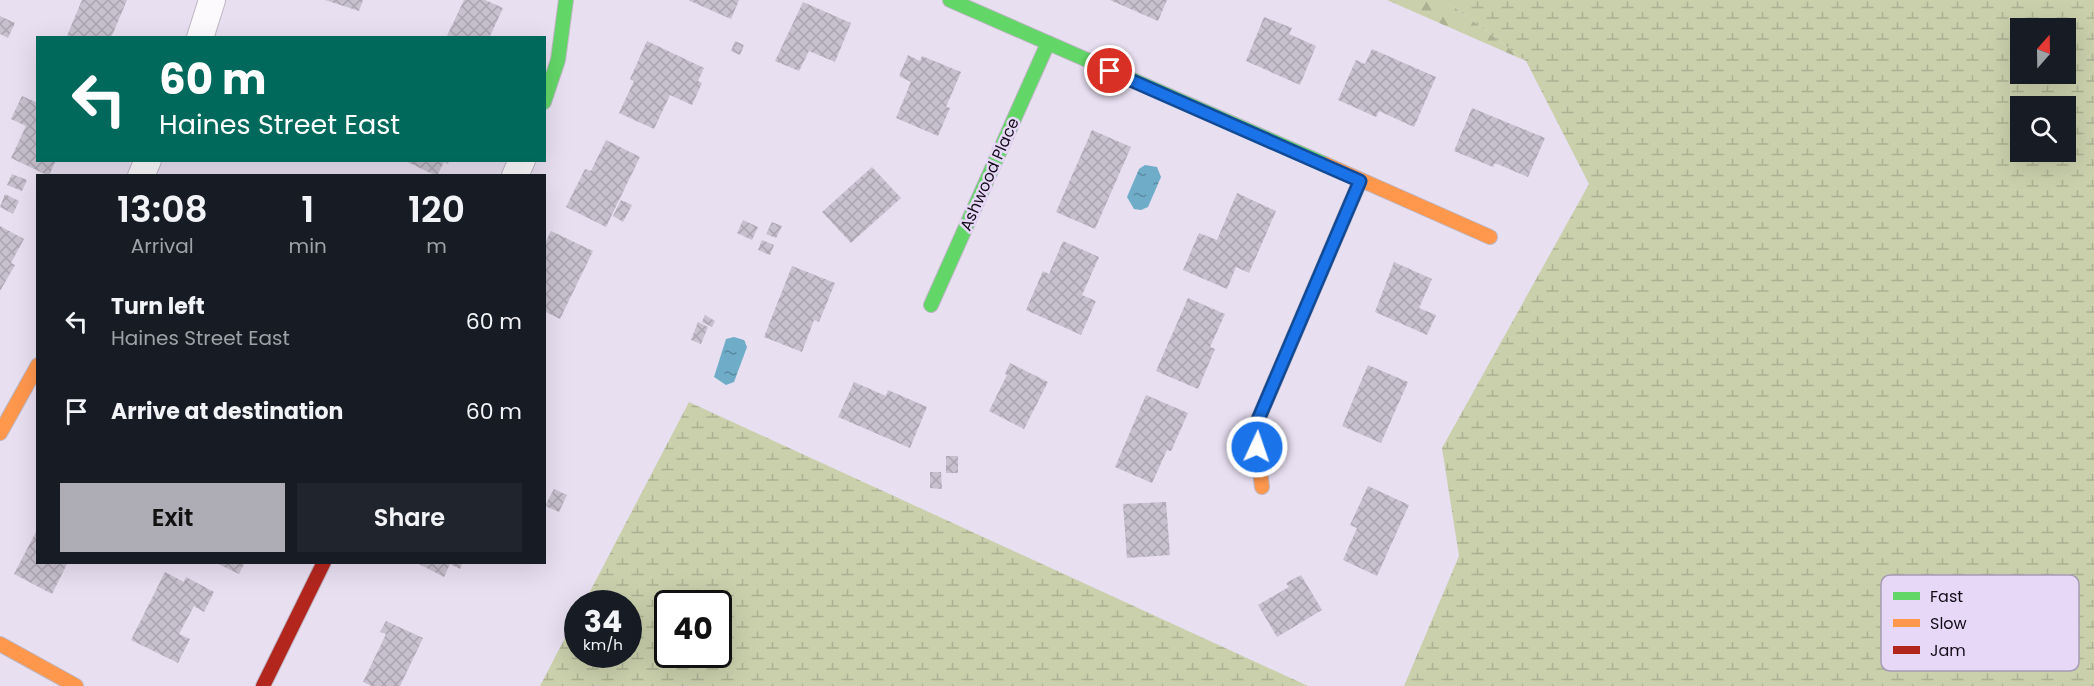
<!DOCTYPE html>
<html lang="en">
<head>
<meta charset="utf-8">
<style>
	:root { --surface:#171b24; --page:#20242c; --text:#f1f3f6; --muted:#9ea1a6; --accent:#aeacb4 }
	body { margin:0; font-family:Poppins,sans-serif; background:var(--page); color:var(--text); height:100vh; display:flex; flex-direction:column; font-size:22px; white-space:nowrap }
	* { box-sizing:border-box; margin:0 }
	p { font-size:20px; color:var(--muted) }
	.icon { flex:none; width:33px; height:33px; fill:none; stroke:currentColor; stroke-width:2; stroke-linecap:round; stroke-linejoin:round }
	.map { position:relative; flex:1; overflow:hidden }
	.panel { position:absolute; left:36px; top:174px; width:510px; height:390px; display:flex; flex-direction:column; background:var(--surface); border-radius:0px; box-shadow:0 6px 24px #0002 }
	.panel>* { flex:none }
	.hud { position:absolute; left:36px; top:36px; width:510px; height:126px; border-radius:0px; box-shadow:0 6px 24px #0002; background:#00695c; color:#fff; overflow:hidden }
	.needle { width:39px; rotate:20deg }
	.tools { position:absolute; left:2010px; top:18px; display:grid; gap:12px }
	.tools a { display:grid; place-items:center; width:66px; height:66px; border-radius:0px; background:var(--surface); box-shadow:0 6px 24px #0002; font-size:30px }
	.speed { position:absolute; left:564px; top:590px; display:flex; gap:12px; font-size:30px; font-weight:700; text-align:center }
	.speed>* { display:grid; place-content:center; width:78px; height:78px; border-radius:50%; background:var(--surface); box-shadow:0 6px 24px #0002; line-height:1 }
	.speed small { font-size:15px; font-weight:400 }
	.speed .limit { border:3px solid #111; border-radius:9px; background:#fff; color:#111 }
	.pin { position:absolute; display:grid; place-items:center; width:51px; height:51px; color:#fff; margin:-26px; border:3px solid #fff; border-radius:50%; box-shadow:0 2px 6px #0007 }
	.me { position:absolute; width:66px; margin:-33px; rotate:3deg; stroke-linejoin:round; filter:drop-shadow(0 0 4px #0008) }
	.turn { display:flex; align-items:center; gap:21px; height:126px; padding:0 24px; font-size:27px }
	.turn .icon { width:78px; height:78px; stroke-width:2.5 }
	.turn b { display:block; font-size:42px; line-height:51px }
	.eta { display:flex; justify-content:space-evenly; align-items:center; height:102px; text-align:center }
	.eta b { font-size:36px; font-weight:600; line-height:42px }
	.cta { display:flex; gap:12px; margin-top:auto; padding:12px 24px }
	.cta a { flex:1; height:69px; border-radius:0px; background:var(--accent); color:#111; font-size:24px; font-weight:600; line-height:69px; text-align:center }
	.cta a+a { background:var(--page); color:var(--text) }
	ul { padding:0; list-style:none }
	li { display:flex; align-items:center; gap:18px; height:90px; padding:0 24px }
	li div { flex:1 }
	li b { display:block; font-size:22px }
	li em { font-style:normal }
	.map>svg:first-child { display:block }
</style>
</head>
<body>
<div class="map">
<svg width="2094" height="686" viewBox="0 0 2094 686">
	<defs>
		<pattern id="forest-firs" width="22" height="20" patternUnits="userSpaceOnUse" patternTransform="scale(1.5)"><rect width="22" height="20" fill="#cad0ac"/><path d="M5 1l3.5 6h-7zM16 11l3.5 6h-7z" fill="#acb193"/></pattern>
		<pattern id="wetland-marsh" width="20" height="14" patternUnits="userSpaceOnUse" patternTransform="scale(1.5)"><rect width="20" height="14" fill="#cad0ac"/><path d="M1 5h8M5 5V1M11 12h8M15 12V8" fill="none" stroke="#acb193"/></pattern>
		<pattern id="water-ripples" width="26" height="14" patternUnits="userSpaceOnUse" patternTransform="scale(1.5)"><rect width="26" height="14" fill="#6facc8"/><path d="M2 4q2-2 4 0t4 0M15 11q2-2 4 0t4 0" fill="none" stroke="#5a8aa1"/></pattern>
		<pattern id="building-cross-hatch" width="8" height="8" patternUnits="userSpaceOnUse" patternTransform="scale(1.5)"><rect width="8" height="8" fill="#c7c0ce"/><path d="M0 0l8 8M0 8l8-8" fill="none" stroke="#aaa4b0"/></pattern>
	</defs>
	<rect width="100%" height="100%" fill="#e8dff1"/>
	<polygon fill="url(#forest-firs)" points="1387,0 1445,0 1526,61"/>
	<g fill="url(#wetland-marsh)" fill-rule="evenodd">
		<path d="M 1445,0 L 2094,0 L 2094,686 L 1404,686 L 1459,556 L 1442,448 L 1589,184 L 1526,61 ZM 2020,28 L 2066,28 L 2066,74 L 2020,74 ZM 2020,106 L 2066,106 L 2066,152 L 2020,152 Z"/>
		<path d="M 689,402 L 1308,686 L 540,686 L 577,615 L 578,654 L 628,654 L 628,603 L 584,603 ZM 668,603 L 718,603 L 718,654 L 668,654 Z"/>
	</g>
	<g fill="url(#water-ripples)">
		<polygon points="1145,165 1157,167 1161,177 1148,207 1141,210 1134,209 1127,197 1139,169"/>
		<polygon points="734,337 744,340 747,347 734,382 726,385 714,377 726,339"/>
	</g>
	<g fill="url(#building-cross-hatch)">
		<polygon points="82,0 127,0 111,38 66,38"/>
		<polygon points="325,0 363,0 359,11"/>
		<polygon points="464,0 485,0 503,8 490,36 494,38 446,38"/>
		<polygon points="688,0 739,0 731,19"/>
		<polygon points="1110,0 1167,0 1158,21"/>
		<polygon points="803,2 851,23 835,62 809,51 799,71 775,61"/>
		<polygon points="0,16 15,23 8,38 0,34"/>
		<polygon points="1264,17 1292,28 1289,34 1316,46 1300,85 1246,61"/>
		<polygon points="647,41 704,68 698,81 702,83 692,105 670,95 654,129 619,113 634,81 630,79"/>
		<polygon points="735,41 744,45 740,55 731,51"/>
		<polygon points="1372,49 1436,77 1414,127 1379,111 1376,117 1338,100 1356,60 1365,64"/>
		<polygon points="908,55 920,61 922,56 961,72 946,107 950,108 938,136 896,118 911,82 899,76"/>
		<polygon points="22,96 38,103 38,160 56,160 49,176 11,158 26,126 11,119"/>
		<polygon points="1472,108 1545,138 1528,177 1495,163 1493,167 1454,151"/>
		<polygon points="1092,130 1131,147 1095,229 1056,212"/>
		<polygon points="606,140 640,157 606,227 566,207 585,169 591,171"/>
		<polygon points="403,160 449,160 448,164 444,162 437,176"/>
		<polygon points="872,167 901,198 851,243 822,212"/>
		<polygon points="12,174 27,180 22,191 7,185"/>
		<polygon points="1237,193 1276,211 1249,273 1236,267 1227,289 1183,270 1199,233 1217,240"/>
		<polygon points="5,194 19,201 13,214 0,207"/>
		<polygon points="621,200 632,205 623,222 613,216"/>
		<polygon points="743,220 758,227 752,240 737,233"/>
		<polygon points="772,222 782,226 776,238 766,234"/>
		<polygon points="0,226 24,239 11,263 15,265 0,291"/>
		<polygon points="551,231 593,251 560,319 544,311 544,245"/>
		<polygon points="762,240 774,245 770,255 758,250"/>
		<polygon points="1063,241 1099,257 1082,295 1096,301 1081,335 1026,310 1043,271 1049,274"/>
		<polygon points="1394,262 1432,279 1419,308 1436,315 1427,335 1375,312"/>
		<polygon points="792,266 835,283 819,322 814,320 802,352 764,337"/>
		<polygon points="1188,298 1225,314 1210,347 1215,349 1198,389 1156,371"/>
		<polygon points="705,315 715,321 712,327 702,322"/>
		<polygon points="698,322 708,327 701,344 691,340"/>
		<polygon points="1010,363 1048,382 1024,429 989,411 1007,375 1005,374"/>
		<polygon points="1368,365 1408,382 1381,443 1342,426"/>
		<polygon points="854,382 886,396 888,390 927,407 910,448 838,417"/>
		<polygon points="1146,395 1188,413 1171,451 1167,450 1152,483 1115,467"/>
		<rect x="946" y="456" width="12" height="17"/>
		<polygon points="930,472 941,472 942,489 930,488"/>
		<polygon points="1368,486 1409,505 1377,576 1343,560 1357,528 1350,525"/>
		<polygon points="554,489 567,495 559,512 545,506"/>
		<polygon points="1166,502 1170,555 1127,558 1123,504"/>
		<polygon points="38,528 38,562 68,562 52,594 14,574"/>
		<polygon points="214,562 245,562 239,574"/>
		<polygon points="415,562 463,562 460,569 450,564 444,577"/>
		<polygon points="165,572 184,582 186,577 214,592 204,612 194,606 179,634 190,639 178,663 131,640"/>
		<polygon points="1301,575 1322,610 1277,637 1258,605 1289,587 1286,583"/>
		<polygon points="386,621 423,638 400,686 372,686 363,682 386,634 380,632"/>
	</g>
	<g fill="none" stroke-linecap="round" stroke-linejoin="round">
		<defs>
			<g id="street">
				<polyline points="200,38 212,0"/>
				<polyline points="141,176 148,160"/>
				<polyline points="515,176 522,160"/>
			</g>
			<g id="fast">
				<polyline points="950,0 1325,164"/>
				<polyline points="544,102 558,60 566,0"/>
				<polyline points="931,305 1048,43"/>
			</g>
			<g id="slow">
				<polyline points="1325,164 1490,237"/>
				<polyline points="0,433 38,365"/>
				<polyline points="1262,487 1255,427 1360,181"/>
				<polyline points="0,644 76,686"/>
			</g>
			<polyline id="jam" points="263,686 324,562"/>
		</defs>
		<use href="#street" stroke="#bdb6c3" stroke-width="28"/>
		<use href="#fast" stroke="#bdb6c3" stroke-width="16"/>
		<use href="#slow" stroke="#bdb6c3" stroke-width="16"/>
		<use href="#jam" stroke="#bdb6c3" stroke-width="16"/>
		<use href="#street" stroke="#fcfafd" stroke-width="26"/>
		<use href="#fast" stroke="#63d668" stroke-width="14"/>
		<use href="#slow" stroke="#ff974d" stroke-width="14"/>
		<use href="#jam" stroke="#b3261e" stroke-width="14"/>
	</g>
	<g fill="none" stroke-linecap="round" stroke-linejoin="round">
		<defs>
			<polyline id="route" points="1110,71 1360,181 1255,427 1257,447"/>
		</defs>
		<use href="#route" stroke="#114b97" stroke-width="15"/>
		<use href="#route" stroke="#1a73e8" stroke-width="10"/>
	</g>
	<g text-anchor="middle" stroke-width="5" stroke-linejoin="round" paint-order="stroke">
		<g font-size="16" fill="#120c17" stroke="#e7d8f8">
			<text transform="translate(989 174) rotate(-66)" y="6">Ashwood Place</text>
		</g>
	</g>
	<rect x="1881" y="575" width="198" height="96" rx="9" fill="#e7d8f8" stroke="#a79bb4" stroke-width="1.5"/>
	<rect x="1893" y="592" width="27" height="8" fill="#63d668"/>
	<rect x="1893" y="619" width="27" height="8" fill="#ff974d"/>
	<rect x="1893" y="646" width="27" height="8" fill="#b3261e"/>
	<g font-size="16" fill="#120c17">
		<text x="1930" y="602">Fast</text>
		<text x="1930" y="629">Slow</text>
		<text x="1930" y="656">Jam</text>
	</g>
</svg>
<div class="tools">
<a><svg class="needle" viewBox="-14 -14 28 28"><path d="M0-13l5 13h-10z" fill="#e53935"/><path d="M0 13l5-13h-10z" fill="#9ea1a6"/></svg></a>
<a><svg class="icon" aria-label="search" viewBox="0 0 24 24"><circle cx="10" cy="10" r="6"/><path d="M15 15l6 6"/></svg></a>
</div>
<div class="speed"><div>34<small>km/h</small></div><div class="limit">40</div></div>
<div class="pin" style="left:1110px;top:71px;background:#d93025"><svg class="icon" aria-label="arrive" viewBox="0 0 24 24"><path d="M6 21V4h12l-3 4 3 4H6"/></svg></div>
<svg class="me" style="left:1257px;top:447px" viewBox="-20 -20 40 40"><circle r="17" fill="#1a73e8" stroke="#fff" stroke-width="3"/><path d="M0-11L8 9 0 5-8 9z" fill="#fff"/></svg>
<div class="hud">
<div class="turn"><svg class="icon" aria-label="left" viewBox="0 0 24 24"><path d="M17 20v-9H6M10 6l-5 5 5 5"/></svg><div><b>60 m</b>Haines Street East</div></div>
</div>
<section class="panel">
<div class="eta">
<div><b>13:08</b><p>Arrival</p></div>
<div><b>1</b><p>min</p></div>
<div><b>120</b><p>m</p></div>
</div>
<ul>
<li><svg class="icon" aria-label="left" viewBox="0 0 24 24"><path d="M17 20v-9H6M10 6l-5 5 5 5"/></svg><div><b>Turn left</b><p>Haines Street East</p></div><em>60 m</em></li>
<li><svg class="icon" aria-label="arrive" viewBox="0 0 24 24"><path d="M6 21V4h12l-3 4 3 4H6"/></svg><div><b>Arrive at destination</b></div><em>60 m</em></li>
</ul>
<div class="cta"><a>Exit</a><a>Share</a></div>
</section>
</div>
</body>
</html>
